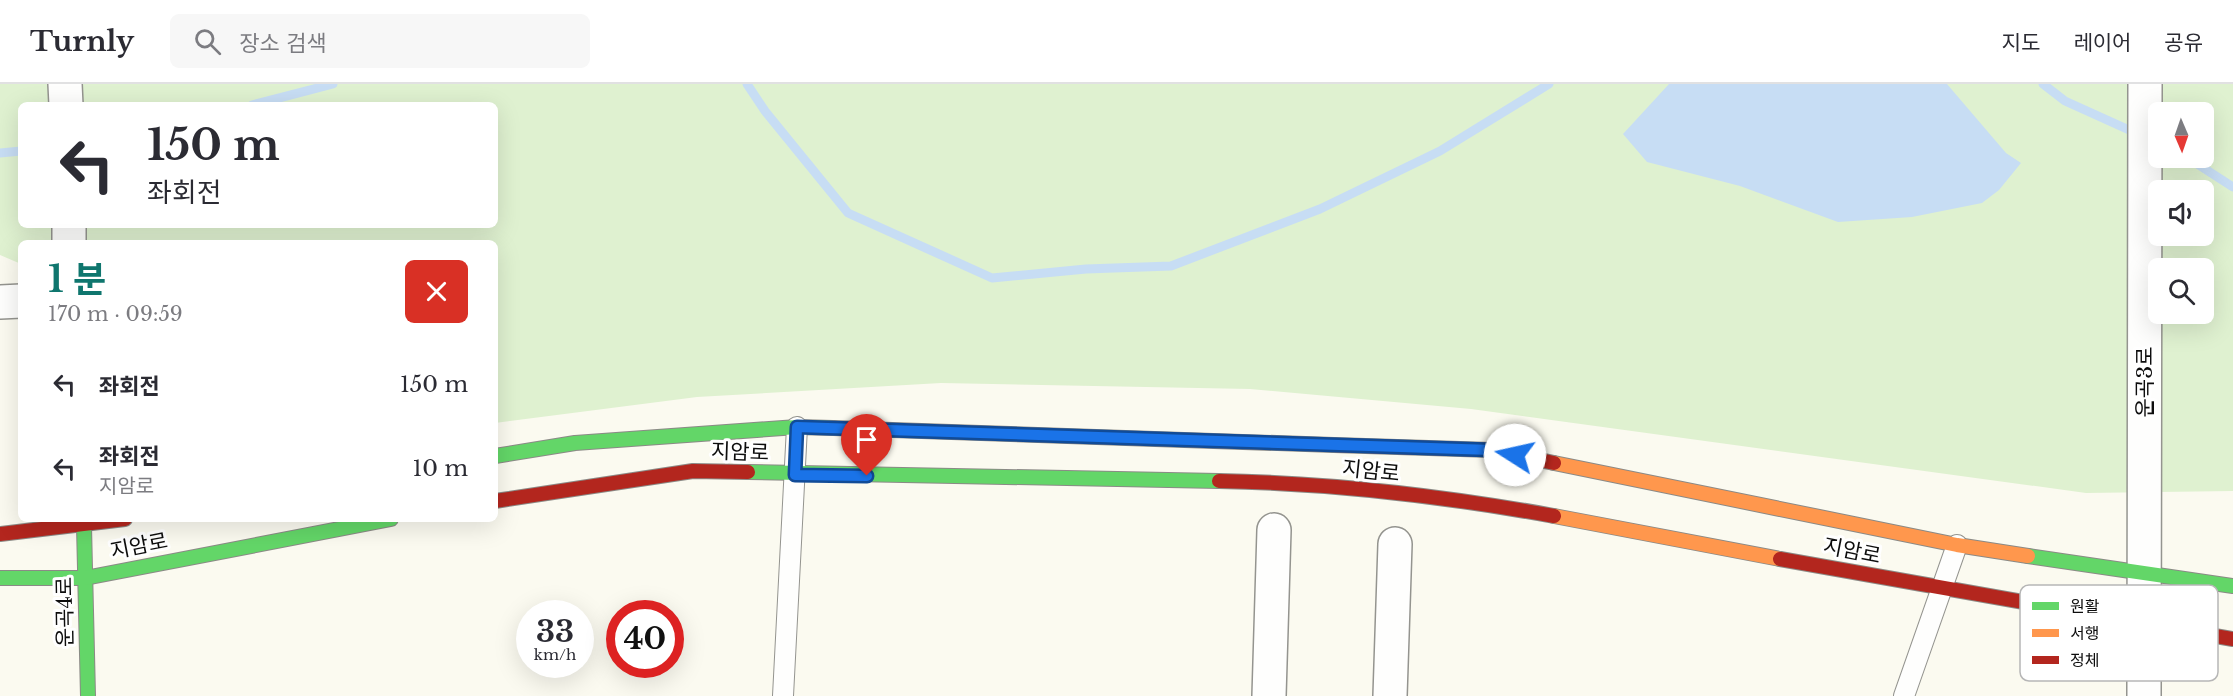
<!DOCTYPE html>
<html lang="ko">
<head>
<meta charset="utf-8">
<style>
	:root { --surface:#fff; --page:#f7f7f7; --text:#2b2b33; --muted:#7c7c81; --line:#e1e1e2; --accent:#0f766e }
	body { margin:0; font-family:"Libre Baskerville","Noto Sans KR",serif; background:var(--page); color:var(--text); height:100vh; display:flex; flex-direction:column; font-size:22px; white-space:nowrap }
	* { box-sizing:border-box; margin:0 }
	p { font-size:20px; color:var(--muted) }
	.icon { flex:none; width:33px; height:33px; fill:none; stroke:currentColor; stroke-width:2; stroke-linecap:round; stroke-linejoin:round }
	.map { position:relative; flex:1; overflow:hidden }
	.sheet { position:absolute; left:18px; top:156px; width:480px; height:282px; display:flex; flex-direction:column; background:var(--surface); border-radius:9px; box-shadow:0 6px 24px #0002 }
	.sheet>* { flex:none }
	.guide { position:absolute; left:18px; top:18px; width:480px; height:126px; border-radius:9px; box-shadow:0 6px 24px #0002; background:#fff; color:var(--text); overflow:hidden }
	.needle { width:39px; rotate:178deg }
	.tools { position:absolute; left:2148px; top:18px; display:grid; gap:12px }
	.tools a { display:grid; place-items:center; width:66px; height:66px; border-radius:9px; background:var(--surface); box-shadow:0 6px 24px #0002; font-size:30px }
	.speed { position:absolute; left:516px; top:516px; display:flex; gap:12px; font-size:30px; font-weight:700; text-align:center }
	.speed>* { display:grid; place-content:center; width:78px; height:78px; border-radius:50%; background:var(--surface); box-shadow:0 6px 24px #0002; line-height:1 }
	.speed small { font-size:15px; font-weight:400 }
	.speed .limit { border:9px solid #d22; background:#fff; color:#111 }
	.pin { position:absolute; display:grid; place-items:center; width:51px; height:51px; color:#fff; margin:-62px -26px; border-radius:50% 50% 50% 0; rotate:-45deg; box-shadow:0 0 6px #0007 }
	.pin .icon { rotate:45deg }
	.me { position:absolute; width:66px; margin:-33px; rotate:280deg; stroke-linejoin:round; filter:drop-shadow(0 0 4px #0008) }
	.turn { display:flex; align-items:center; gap:21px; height:126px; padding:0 30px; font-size:27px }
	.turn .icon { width:78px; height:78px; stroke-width:2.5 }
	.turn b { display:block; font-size:42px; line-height:51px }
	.round { display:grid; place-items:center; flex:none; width:63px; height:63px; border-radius:9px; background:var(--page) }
	.overview { display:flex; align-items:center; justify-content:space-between; height:102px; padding:0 30px }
	h1 { font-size:36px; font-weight:700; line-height:45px; color:var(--accent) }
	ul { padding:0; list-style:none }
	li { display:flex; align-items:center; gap:18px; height:84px; padding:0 30px }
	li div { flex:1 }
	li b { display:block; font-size:22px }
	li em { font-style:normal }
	header { display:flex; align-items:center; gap:36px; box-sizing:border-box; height:84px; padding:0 30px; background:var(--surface); border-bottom:2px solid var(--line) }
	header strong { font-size:28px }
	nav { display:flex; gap:33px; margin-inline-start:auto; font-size:21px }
	.search { width:420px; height:54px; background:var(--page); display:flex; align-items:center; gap:15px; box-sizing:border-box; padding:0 21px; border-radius:9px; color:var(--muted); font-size:22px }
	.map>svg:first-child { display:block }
</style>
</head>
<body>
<header>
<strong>Turnly</strong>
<div class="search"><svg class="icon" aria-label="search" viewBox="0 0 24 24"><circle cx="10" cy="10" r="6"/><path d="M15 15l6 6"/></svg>장소 검색</div>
<nav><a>지도</a><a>레이어</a><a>공유</a></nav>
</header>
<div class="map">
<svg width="2233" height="612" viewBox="0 0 2233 612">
	<rect width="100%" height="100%" fill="#fbfaf0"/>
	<path fill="#dff1d0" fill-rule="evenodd" d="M 0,0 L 2233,0 L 2233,407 L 2086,409 L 1471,325 L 1250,305 L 941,299 L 697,313 L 495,339 L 495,159 L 21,159 L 21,180 L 0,171 ZM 21,21 L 495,21 L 495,141 L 21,141 ZM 2158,28 L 2204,28 L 2204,74 L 2158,74 ZM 2158,106 L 2204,106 L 2204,152 L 2158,152 ZM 2158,184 L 2204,184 L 2204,230 L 2158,230 Z"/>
	<polygon fill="#c7ddf4" points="1669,0 1947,0 2006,69 2021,79 1999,106 1982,119 1912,133 1838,138 1740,102 1647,78 1623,50"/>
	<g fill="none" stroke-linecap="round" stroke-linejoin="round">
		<g stroke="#c7ddf4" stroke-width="9">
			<polyline points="747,0 765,27 848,129 992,194 1086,185 1171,182 1320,125 1440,67 1549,0"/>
			<polyline points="2043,0 2065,17 2138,50"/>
			<polyline points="252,21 333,0"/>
			<polyline points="0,69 21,67"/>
			<polyline points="2188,74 2233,103"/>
		</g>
		<defs>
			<g id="lane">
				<polyline points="783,612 797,343"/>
				<polyline points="1904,612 1957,461"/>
			</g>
			<g id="street">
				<polyline points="65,0 66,21"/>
				<polyline points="69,141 69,159"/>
				<polyline points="0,218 21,217"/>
				<polyline points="1269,612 1274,446"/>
				<polyline points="1390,612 1395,460"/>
				<polyline points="2144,612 2145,0"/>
			</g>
			<g id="fast">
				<polyline points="495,372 575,359 797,343 833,344"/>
				<polyline points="748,388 1219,397"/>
				<polyline points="84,442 88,612"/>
				<polyline points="2028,472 2233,502"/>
				<polyline points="0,494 85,494 391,435"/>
			</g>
			<g id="slow">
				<polyline points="833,344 1334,361"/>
				<polyline points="1554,379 1957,461 2028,472"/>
				<polyline points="1554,432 1780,475"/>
			</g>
			<g id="jam">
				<polyline points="1334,361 1492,366 1554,379"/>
				<path d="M 1219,397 C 1331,399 1444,412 1554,432"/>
				<polyline points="495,417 693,387 748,388"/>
				<polyline points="0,450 125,435"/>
				<polyline points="1780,475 2233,555"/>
			</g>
		</defs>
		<use href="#lane" stroke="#94948f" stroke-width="22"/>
		<use href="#street" stroke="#94948f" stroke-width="36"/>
		<use href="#fast" stroke="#8b8a86" stroke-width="16"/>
		<use href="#slow" stroke="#8b8a86" stroke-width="16"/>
		<use href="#jam" stroke="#8b8a86" stroke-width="16"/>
		<use href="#lane" stroke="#fefefd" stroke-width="20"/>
		<use href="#street" stroke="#fefefd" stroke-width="33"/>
		<use href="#fast" stroke="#63d668" stroke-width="14"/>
		<use href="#slow" stroke="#ff974d" stroke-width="14"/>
		<use href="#jam" stroke="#b3261e" stroke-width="14"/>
	</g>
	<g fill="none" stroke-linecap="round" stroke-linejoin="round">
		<defs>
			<polyline id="route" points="867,392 795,391 797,343 1492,366 1515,371"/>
		</defs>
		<use href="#route" stroke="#114b97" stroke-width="15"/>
		<use href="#route" stroke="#1a73e8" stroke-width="10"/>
	</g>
	<g text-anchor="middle" stroke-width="6" stroke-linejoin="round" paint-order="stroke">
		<g font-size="21" fill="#0d0d0d" stroke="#fff">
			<text transform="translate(2145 298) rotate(-90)" y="7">운곡3로</text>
			<text transform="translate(740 368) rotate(2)" y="7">지암로</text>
			<text transform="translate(1371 387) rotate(6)" y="7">지암로</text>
			<text transform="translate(139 462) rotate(-11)" y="7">지암로</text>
			<text transform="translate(1852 467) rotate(11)" y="7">지암로</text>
			<text transform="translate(65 528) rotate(-91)" y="7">운곡4로</text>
		</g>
	</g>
	<rect x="2020" y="501" width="198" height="96" rx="9" fill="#fff" stroke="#b6b6b6" stroke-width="1.5"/>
	<rect x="2032" y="518" width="27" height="8" fill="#63d668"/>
	<rect x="2032" y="545" width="27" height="8" fill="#ff974d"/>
	<rect x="2032" y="572" width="27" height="8" fill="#b3261e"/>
	<g font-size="16" fill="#0d0d0d">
		<text x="2070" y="528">원활</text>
		<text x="2070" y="555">서행</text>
		<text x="2070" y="582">정체</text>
	</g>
</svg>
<div class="tools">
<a><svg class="needle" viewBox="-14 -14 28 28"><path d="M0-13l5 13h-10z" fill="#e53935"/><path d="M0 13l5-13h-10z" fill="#7c7c81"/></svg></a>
<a><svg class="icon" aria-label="sound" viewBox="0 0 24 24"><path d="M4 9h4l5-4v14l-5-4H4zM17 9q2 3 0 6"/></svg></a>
<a><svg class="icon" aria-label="search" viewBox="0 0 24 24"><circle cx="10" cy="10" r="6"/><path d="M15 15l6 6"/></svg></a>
</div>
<div class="speed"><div>33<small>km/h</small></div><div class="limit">40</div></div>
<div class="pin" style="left:867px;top:392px;background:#d93025"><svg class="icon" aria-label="arrive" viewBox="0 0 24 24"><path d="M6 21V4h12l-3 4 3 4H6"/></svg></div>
<svg class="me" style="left:1515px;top:371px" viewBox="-20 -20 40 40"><circle r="19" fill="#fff"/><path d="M0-13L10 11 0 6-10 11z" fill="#1a73e8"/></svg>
<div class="guide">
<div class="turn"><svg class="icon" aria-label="left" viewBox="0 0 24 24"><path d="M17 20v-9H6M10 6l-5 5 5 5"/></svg><div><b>150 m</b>좌회전</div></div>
</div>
<section class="sheet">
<div class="overview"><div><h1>1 분</h1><p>170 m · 09:59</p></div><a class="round" style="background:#d93025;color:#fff"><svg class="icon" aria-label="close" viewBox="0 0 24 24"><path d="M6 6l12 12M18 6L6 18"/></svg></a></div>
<ul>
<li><svg class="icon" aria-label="left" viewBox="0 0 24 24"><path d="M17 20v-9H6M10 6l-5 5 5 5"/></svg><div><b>좌회전</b></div><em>150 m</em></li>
<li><svg class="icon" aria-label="left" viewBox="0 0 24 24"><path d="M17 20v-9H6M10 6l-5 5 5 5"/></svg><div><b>좌회전</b><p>지암로</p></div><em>10 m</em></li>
</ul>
</section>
</div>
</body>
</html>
